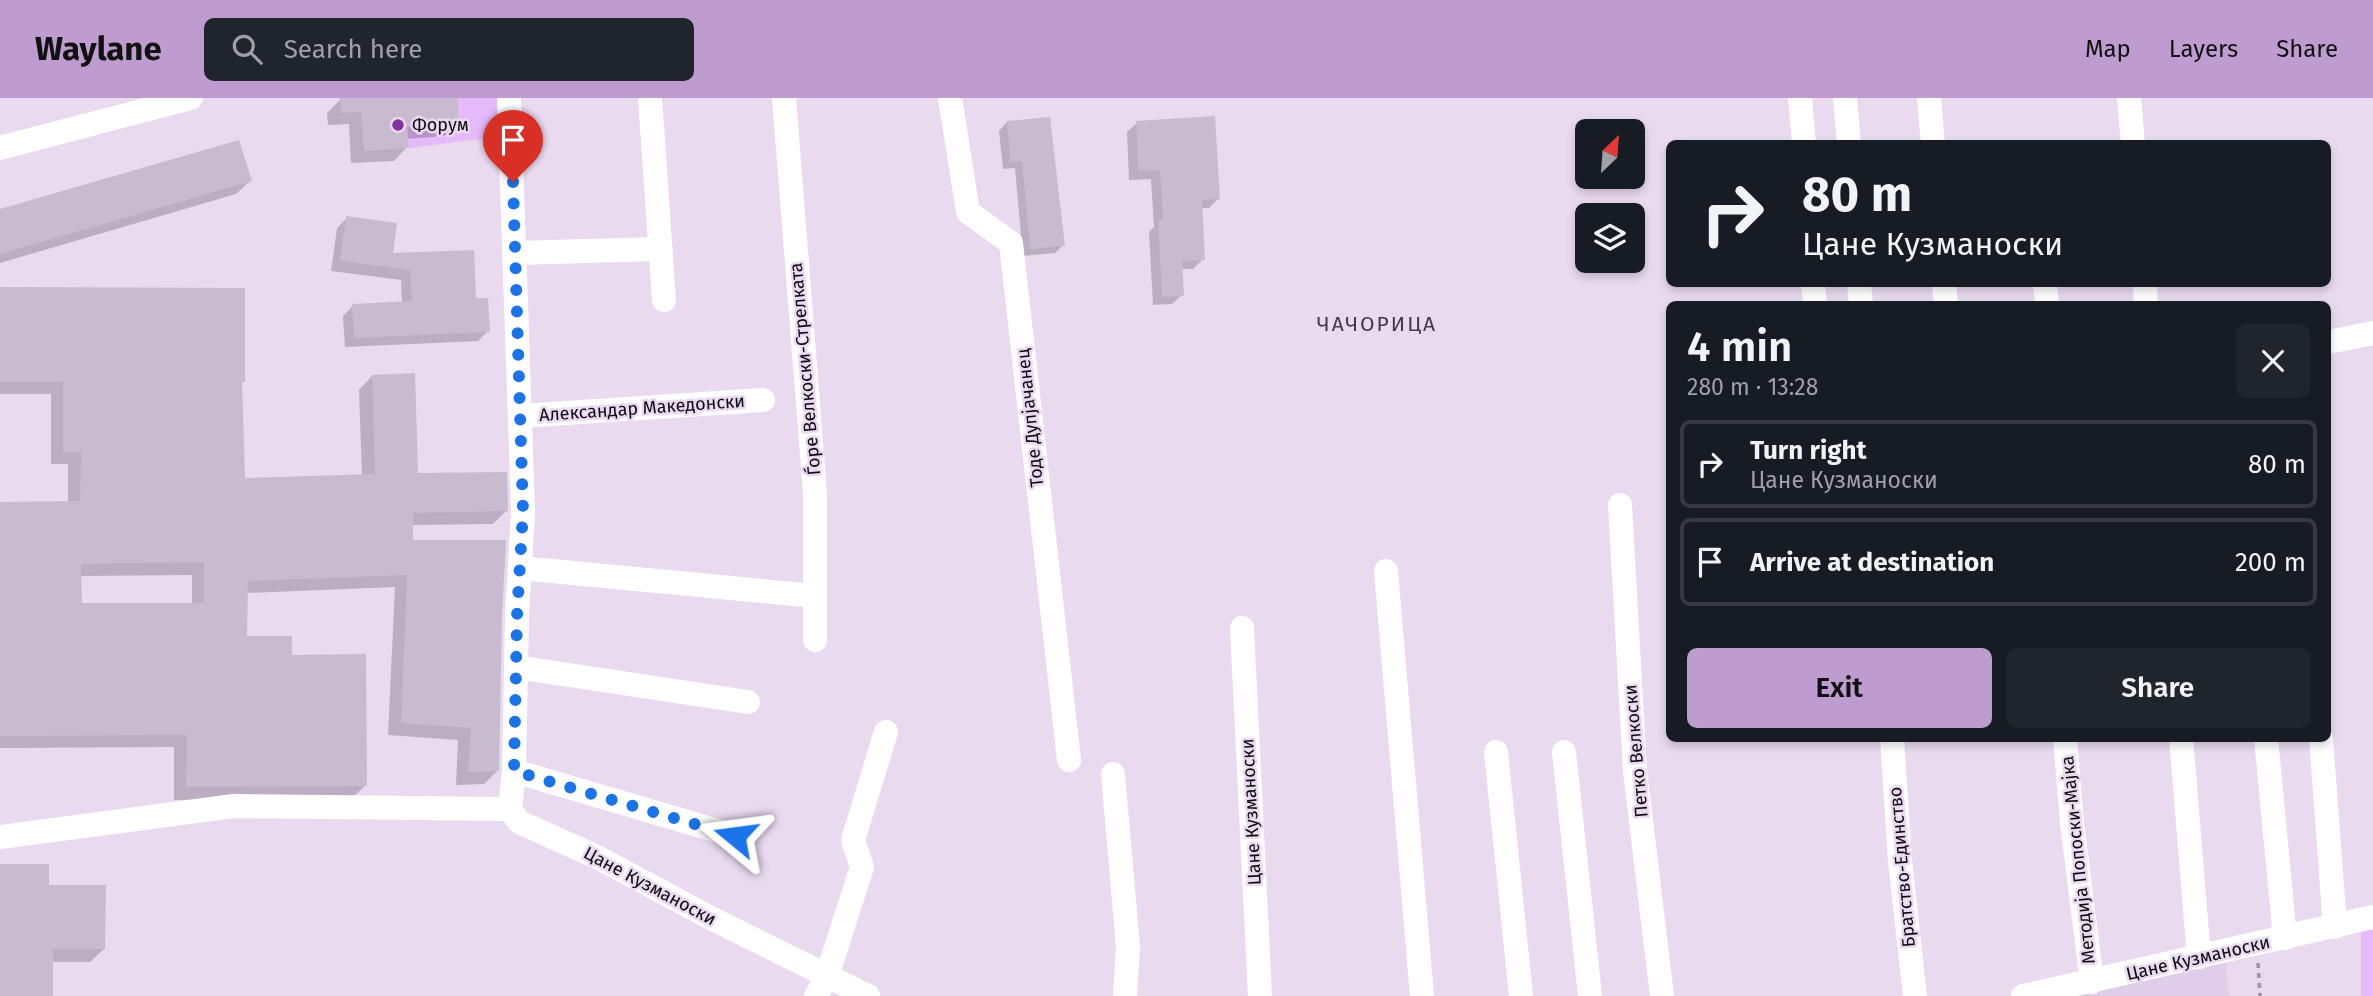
<!DOCTYPE html>
<html lang="en">
<head>
<meta charset="utf-8">
<style>
	:root { --surface:#171b24; --page:#20242c; --text:#f1f3f6; --muted:#9ea1a6; --line:#363941; --accent:#bf9cd0 }
	body { margin:0; font-family:"Fira Sans",sans-serif; background:var(--page); color:var(--text); height:100vh; display:flex; flex-direction:column; font-size:26px; white-space:nowrap }
	* { box-sizing:border-box; margin:0 }
	p { font-size:23px; color:var(--muted) }
	.icon { flex:none; width:38px; height:38px; fill:none; stroke:currentColor; stroke-width:2; stroke-linecap:round; stroke-linejoin:round }
	.map { position:relative; flex:1; overflow:hidden }
	.sheet { position:absolute; left:1666px; top:203px; width:665px; height:441px; display:flex; flex-direction:column; background:var(--surface); border-radius:10px; box-shadow:0 4px 10px #0003 }
	.sheet>* { flex:none }
	.hud { position:absolute; left:1666px; top:42px; width:665px; height:147px; border-radius:10px; box-shadow:0 4px 10px #0003; background:#171b24; color:var(--text); overflow:hidden }
	.needle { width:46px; rotate:25deg }
	.buttons { position:absolute; left:1575px; top:21px; display:grid; gap:14px }
	.buttons a { display:grid; place-items:center; width:70px; height:70px; border-radius:10px; background:var(--surface); box-shadow:0 4px 10px #0003; font-size:35px }
	.pin { position:absolute; display:grid; place-items:center; width:60px; height:60px; color:#fff; margin:-72px -30px; border-radius:50% 50% 50% 0; rotate:-45deg; box-shadow:0 0 7px #0007 }
	.pin .icon { rotate:45deg }
	.me { position:absolute; width:77px; margin:-38px; rotate:286deg; stroke-linejoin:round; filter:drop-shadow(0 0 5px #0008) }
	.turn { display:flex; align-items:center; gap:24px; height:147px; padding:0 21px; font-size:32px }
	.turn .icon { width:91px; height:91px; stroke-width:2.5 }
	.turn b { display:block; font-size:49px; line-height:60px }
	.round { display:grid; place-items:center; flex:none; width:74px; height:74px; border-radius:10px; background:var(--page) }
	.overview { display:flex; align-items:center; justify-content:space-between; height:119px; padding:0 21px }
	h1 { font-size:42px; font-weight:600; line-height:52px }
	.cta { display:flex; gap:14px; margin-top:auto; padding:14px 21px }
	.cta a { flex:1; height:80px; border-radius:10px; background:var(--accent); color:#111; font-size:28px; font-weight:600; line-height:80px; text-align:center }
	.cta a+a { background:var(--page); color:var(--text) }
	ul { padding:0; list-style:none }
	li { display:flex; align-items:center; gap:21px; height:88px; margin:0 14px 10px; padding:0 7px; border:4px solid var(--line); border-radius:10px }
	li div { flex:1 }
	li b { display:block; font-size:26px }
	li em { font-style:normal }
	header { display:flex; align-items:center; gap:42px; box-sizing:border-box; height:98px; padding:0 35px; background:var(--accent); color:#111 }
	header strong { font-size:33px }
	nav { display:flex; gap:38px; margin-inline-start:auto; font-size:24px }
	.search { width:490px; height:63px; background:var(--page); display:flex; align-items:center; gap:18px; box-sizing:border-box; padding:0 24px; border-radius:10px; color:var(--muted); font-size:26px }
	.map>svg:first-child { display:block }
</style>
</head>
<body>
<header>
<strong>Waylane</strong>
<div class="search"><svg class="icon" aria-label="search" viewBox="0 0 24 24"><circle cx="10" cy="10" r="6"/><path d="M15 15l6 6"/></svg>Search here</div>
<nav><a>Map</a><a>Layers</a><a>Share</a></nav>
</header>
<div class="map">
<svg width="2373" height="898" viewBox="0 0 2373 898">
	<rect width="100%" height="100%" fill="#e9daf0"/>
	<polygon fill="#e0cde9" points="2225,853 2229,898 2023,898"/>
	<g fill="#e6bafa">
		<polygon points="458,0 509,0 512,37 409,50 407,29 459,26"/>
		<polygon points="2373,819 2373,898 2361,898 2361,822"/>
	</g>
	<g fill="#0003" fill-rule="evenodd">
		<polygon points="342,0 456,0 458,25 444,38 407,41 407,49 394,63 351,65 349,26 328,27 327,15"/>
		<polygon points="1007,24 1063,147 1055,155 1023,158 1015,70 1003,71 999,33"/>
		<polygon points="1137,25 1219,100 1209,110 1200,110 1203,161 1193,171 1181,171 1182,197 1172,206 1153,207 1149,134 1154,129 1151,81 1129,82 1127,34"/>
		<polygon points="250,83 236,96 0,165 0,113"/>
		<polygon points="347,120 391,157 474,202 488,233 478,243 345,249 343,218 353,208 402,205 401,182 331,173 337,130"/>
		<path d="M 0,191 L 243,283 L 240,286 L 244,382 L 362,378 L 359,292 L 372,278 L 417,377 L 506,413 L 493,426 L 411,427 L 412,443 L 500,518 L 497,673 L 484,686 L 456,687 L 458,642 L 388,637 L 395,489 L 246,495 L 245,540 L 290,559 L 366,687 L 352,700 L 174,702 L 174,649 L 0,650 L 0,406 L 68,405 L 68,366 L 51,366 L 51,296 L 0,296 ZM 192,477 L 192,506 L 80,507 L 79,478 Z"/>
		<polygon points="0,768 48,788 104,851 90,864 51,864 51,898 0,898"/>
	</g>
	<g fill="#c8bacf" fill-rule="evenodd">
		<polygon points="340,0 458,0 459,26 407,29 409,50 364,53 361,14 341,15"/>
		<polygon points="1215,18 1220,101 1202,102 1205,162 1182,163 1184,198 1162,199 1158,122 1163,122 1160,72 1138,73 1136,23"/>
		<polygon points="1050,19 1065,148 1030,151 1022,63 1010,64 1007,23"/>
		<polygon points="239,42 252,83 0,156 0,111"/>
		<polygon points="346,118 397,125 393,155 474,152 476,200 488,200 490,234 354,240 352,206 412,203 410,172 340,163"/>
		<path d="M 0,189 L 245,190 L 245,284 L 242,284 L 245,380 L 375,376 L 372,277 L 415,275 L 418,375 L 507,374 L 508,413 L 413,415 L 413,442 L 506,442 L 502,518 L 499,673 L 468,674 L 471,630 L 401,625 L 407,477 L 248,483 L 247,538 L 292,538 L 292,557 L 366,556 L 367,688 L 186,689 L 187,637 L 0,638 L 0,404 L 80,403 L 81,354 L 63,354 L 63,284 L 0,284 ZM 204,464 L 204,505 L 82,505 L 81,466 Z"/>
		<polygon points="0,766 49,766 49,787 106,787 105,851 53,851 53,898 0,898"/>
	</g>
	<g fill="none" stroke-linecap="round" stroke-linejoin="round">
		<polyline stroke="#9e92a3" stroke-width="3.5" stroke-dasharray="5 5" stroke-linecap="butt" points="2258,865 2260,898"/>
		<g stroke="#fff" stroke-width="24">
			<polyline points="509,0 523,413 517,518 514,673 510,711 519,724 599,760 705,817 868,898"/>
			<polyline points="650,0 664,202"/>
			<polyline points="784,0 815,395 815,542"/>
			<polyline points="950,0 968,114 1011,145 1069,662"/>
			<polyline points="1800,0 1804,46"/>
			<polyline points="1845,0 1849,46"/>
			<polyline points="1929,0 1933,46"/>
			<polyline points="2129,0 2133,46"/>
			<polyline points="0,50 191,0"/>
			<polyline points="514,155 660,151"/>
			<polyline points="1813,186 1815,206"/>
			<polyline points="1859,186 1861,206"/>
			<polyline points="1944,186 1946,206"/>
			<polyline points="2045,186 2047,206"/>
			<polyline points="2145,186 2146,206"/>
			<polyline points="2328,244 2373,235"/>
			<polyline points="521,318 763,302"/>
			<polyline points="1620,407 1635,673 1662,898"/>
			<polyline points="520,470 815,498"/>
			<polyline points="1386,473 1422,898"/>
			<polyline points="1242,530 1260,898"/>
			<polyline points="516,569 748,604"/>
			<polyline points="1892,640 1900,763 1915,898"/>
			<polyline points="2065,640 2072,725 2092,884"/>
			<polyline points="2181,640 2199,859"/>
			<polyline points="2266,640 2285,840"/>
			<polyline points="2321,640 2335,829"/>
			<polyline points="1496,654 1521,898"/>
			<polyline points="1564,654 1590,898"/>
			<polyline points="514,673 735,738"/>
			<polyline points="1113,676 1128,849 1125,898"/>
			<polyline points="0,739 234,708 510,711"/>
			<polyline points="816,898 827,878 862,769 853,742 886,634"/>
			<polyline points="2023,898 2373,819"/>
		</g>
	</g>
	<g fill="none" stroke-linecap="round" stroke-linejoin="round">
		<polyline stroke="#1a73e8" stroke-width="12" stroke-dasharray="0 21.6" points="513,84 523,413 517,518 514,673 735,738"/>
	</g>
	<circle fill="#8232a1" stroke="#e9daf0" stroke-width="2.5" cx="398" cy="27" r="7"/>
	<g text-anchor="middle" stroke-width="5" stroke-linejoin="round" paint-order="stroke">
		<g font-size="18" fill="#0f0a11" stroke="#e9daf0" text-anchor="start">
			<text x="412" y="33">Форум</text>
		</g>
		<g font-size="18" fill="#0f0a11" stroke="#e9daf0">
			<text transform="translate(805 271) rotate(-95)" y="6">Ѓоре Велкоски-Стрелката</text>
			<text transform="translate(642 310) rotate(-4)" y="6">Александар Македонски</text>
			<text transform="translate(1030 320) rotate(-96)" y="6">Тоде Дупјачанец</text>
			<text transform="translate(1636 653) rotate(-95)" y="6">Петко Велкоски</text>
			<text transform="translate(1251 714) rotate(-93)" y="6">Цане Кузманоски</text>
			<text transform="translate(2078 762) rotate(-96)" y="6">Методија Попоски-Мајка</text>
			<text transform="translate(1902 769) rotate(-95)" y="6">Братство-Единство</text>
			<text transform="translate(650 788) rotate(28)" y="6">Цане Кузманоски</text>
			<text transform="translate(2198 860) rotate(-13)" y="6">Цане Кузманоски</text>
		</g>
		<g font-size="21" letter-spacing="2" fill="#45394a" stroke="#e9daf0">
			<text x="1377" y="233">ЧАЧОРИЦА</text>
		</g>
	</g>
</svg>
<div class="buttons">
<a><svg class="needle" viewBox="-14 -14 28 28"><path d="M0-13l5 13h-10z" fill="#e53935"/><path d="M0 13l5-13h-10z" fill="#9ea1a6"/></svg></a>
<a><svg class="icon" aria-label="layers" viewBox="0 0 24 24"><path d="M12 4l9 5-9 5-9-5zM3 14l9 5 9-5"/></svg></a>
</div>
<div class="pin" style="left:513px;top:84px;background:#d93025"><svg class="icon" aria-label="arrive" viewBox="0 0 24 24"><path d="M6 21V4h12l-3 4 3 4H6"/></svg></div>
<svg class="me" style="left:735px;top:738px" viewBox="-20 -20 40 40"><path d="M0-17L14 15 0 8-14 15z" fill="#1a73e8" stroke="#fff" stroke-width="4"/></svg>
<div class="hud">
<div class="turn"><svg class="icon" aria-label="right" viewBox="0 0 24 24"><path d="M7 20v-9h11M14 6l5 5-5 5"/></svg><div><b>80 m</b>Цане Кузманоски</div></div>
</div>
<section class="sheet">
<div class="overview"><div><h1>4 min</h1><p>280 m · 13:28</p></div><a class="round"><svg class="icon" aria-label="close" viewBox="0 0 24 24"><path d="M6 6l12 12M18 6L6 18"/></svg></a></div>
<ul>
<li><svg class="icon" aria-label="right" viewBox="0 0 24 24"><path d="M7 20v-9h11M14 6l5 5-5 5"/></svg><div><b>Turn right</b><p>Цане Кузманоски</p></div><em>80 m</em></li>
<li><svg class="icon" aria-label="arrive" viewBox="0 0 24 24"><path d="M6 21V4h12l-3 4 3 4H6"/></svg><div><b>Arrive at destination</b></div><em>200 m</em></li>
</ul>
<div class="cta"><a>Exit</a><a>Share</a></div>
</section>
</div>
</body>
</html>
